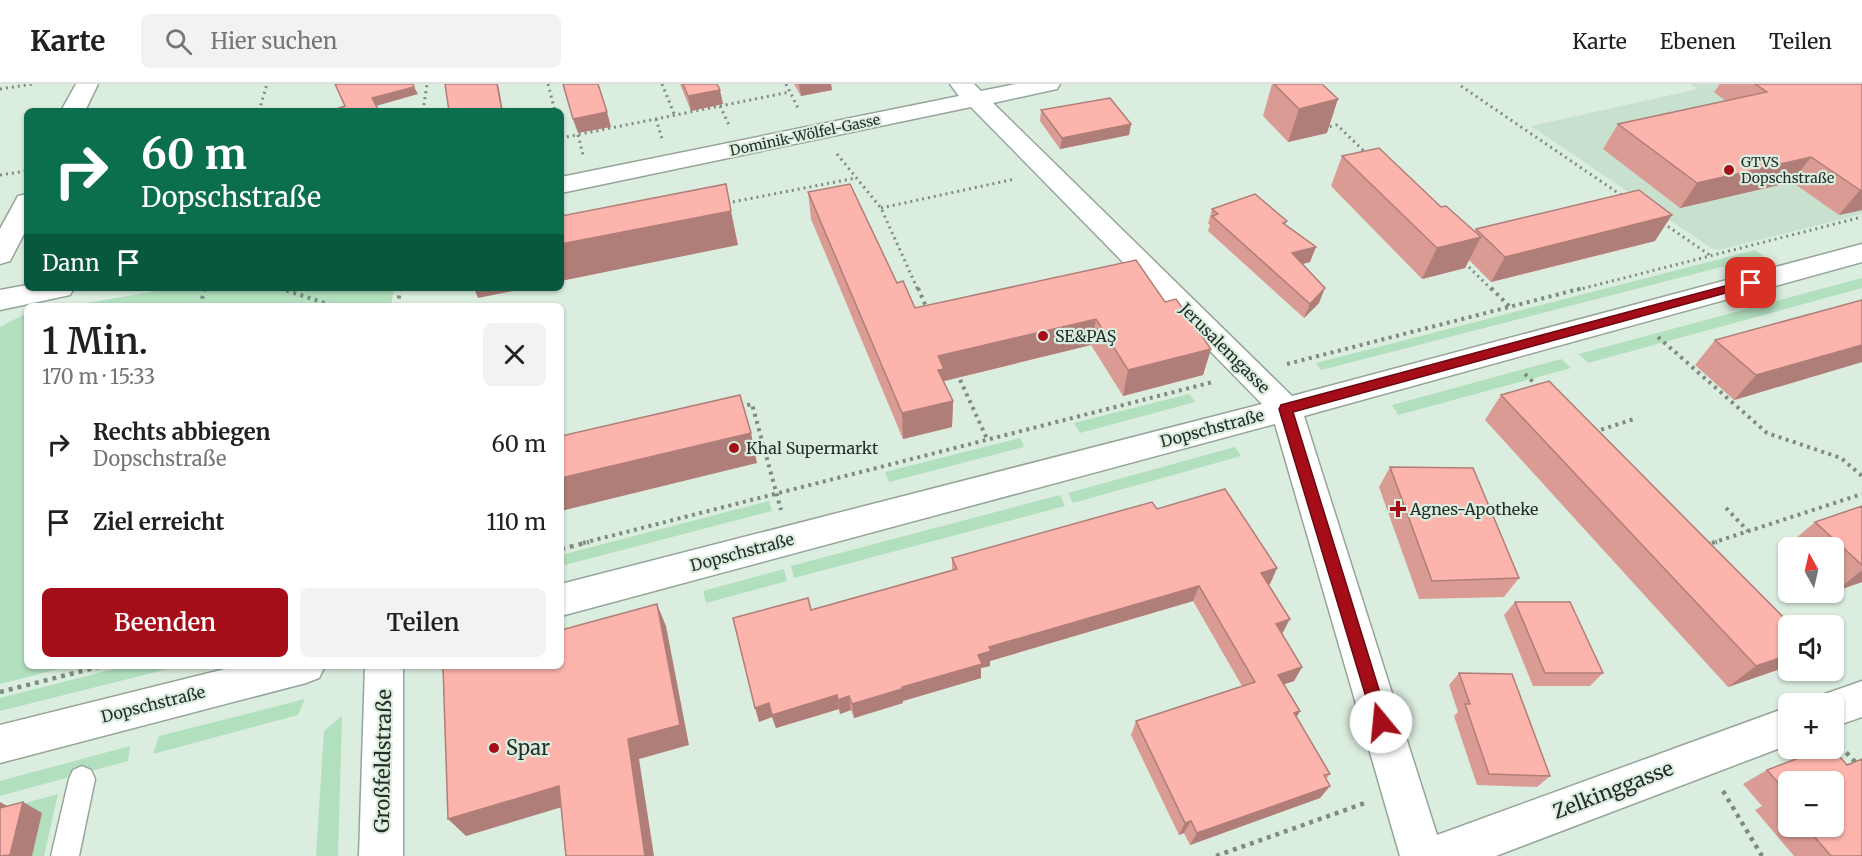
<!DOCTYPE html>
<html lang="de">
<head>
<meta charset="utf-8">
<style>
	:root { --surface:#fff; --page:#f2f2f2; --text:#202124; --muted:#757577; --line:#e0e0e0; --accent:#a50d18 }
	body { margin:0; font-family:Merriweather,serif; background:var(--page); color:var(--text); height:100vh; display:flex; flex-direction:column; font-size:22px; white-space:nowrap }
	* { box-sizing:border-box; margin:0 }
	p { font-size:20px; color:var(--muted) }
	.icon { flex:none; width:33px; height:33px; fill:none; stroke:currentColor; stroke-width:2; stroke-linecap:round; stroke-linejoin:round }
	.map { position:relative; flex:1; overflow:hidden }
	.side { position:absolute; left:24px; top:219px; width:540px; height:366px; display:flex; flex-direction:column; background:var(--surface); border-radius:9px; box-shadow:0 2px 4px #0004 }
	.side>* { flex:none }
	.hud { position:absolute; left:24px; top:24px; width:540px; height:183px; border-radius:9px; box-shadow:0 2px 4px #0004; background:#0b6e4f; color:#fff; overflow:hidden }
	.needle { width:39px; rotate:352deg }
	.buttons { position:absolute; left:1778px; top:453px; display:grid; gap:12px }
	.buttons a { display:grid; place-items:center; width:66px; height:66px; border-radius:9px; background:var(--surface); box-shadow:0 2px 4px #0004; font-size:30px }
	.pin { position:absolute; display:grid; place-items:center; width:51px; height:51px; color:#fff; margin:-26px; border-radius:12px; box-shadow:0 3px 9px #0006 }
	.me { position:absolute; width:66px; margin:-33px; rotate:343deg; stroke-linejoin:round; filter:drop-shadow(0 0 4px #0008) }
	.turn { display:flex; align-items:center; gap:21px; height:126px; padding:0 18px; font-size:27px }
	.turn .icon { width:78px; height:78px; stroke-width:2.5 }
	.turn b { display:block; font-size:42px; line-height:51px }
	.then { display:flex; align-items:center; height:57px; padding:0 18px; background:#0003; gap:12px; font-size:22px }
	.round { display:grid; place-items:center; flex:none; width:63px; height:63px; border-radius:9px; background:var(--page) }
	.head { display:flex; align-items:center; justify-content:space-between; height:102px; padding:0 18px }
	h1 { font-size:36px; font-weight:600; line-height:45px }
	.primary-button { display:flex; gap:12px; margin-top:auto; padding:12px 18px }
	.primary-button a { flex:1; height:69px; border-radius:9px; background:var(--accent); color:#fff; font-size:24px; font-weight:600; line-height:69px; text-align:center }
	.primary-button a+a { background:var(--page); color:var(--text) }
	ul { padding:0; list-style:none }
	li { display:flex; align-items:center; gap:18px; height:78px; padding:0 18px }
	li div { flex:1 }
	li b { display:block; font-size:22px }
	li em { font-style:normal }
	header { display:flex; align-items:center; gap:36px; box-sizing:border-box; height:84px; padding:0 30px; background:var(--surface); border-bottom:2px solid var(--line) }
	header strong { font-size:28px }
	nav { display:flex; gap:33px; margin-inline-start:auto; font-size:21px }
	.search { width:420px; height:54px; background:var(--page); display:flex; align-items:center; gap:15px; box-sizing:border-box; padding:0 21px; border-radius:9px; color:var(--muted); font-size:22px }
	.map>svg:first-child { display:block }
</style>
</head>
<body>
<header>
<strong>Karte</strong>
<div class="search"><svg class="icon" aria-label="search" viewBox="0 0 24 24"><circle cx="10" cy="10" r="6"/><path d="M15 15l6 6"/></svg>Hier suchen</div>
<nav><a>Karte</a><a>Ebenen</a><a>Teilen</a></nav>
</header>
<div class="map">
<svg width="1862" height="772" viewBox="0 0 1862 772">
	<rect width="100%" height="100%" fill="#dbeddf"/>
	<polygon fill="#c8e1ce" points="1690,0 1862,0 1862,130 1719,166 1711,164 1531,42 1698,5"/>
	<g fill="#b2dfbe">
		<polygon points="1755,166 1764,172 1329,284 1321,286 1316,279"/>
		<polygon points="1862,194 1862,204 1588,279 1579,270"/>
		<polygon points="173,204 394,204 391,222 70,222"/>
		<polygon points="27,229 27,582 70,582 0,600 0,243"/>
		<polygon points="1561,275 1571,284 1398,331 1392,321"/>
		<polygon points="1189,310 1195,318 1080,349 1074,339"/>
		<polygon points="1020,354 1024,363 889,398 885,388"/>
		<polygon points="1235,363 1241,372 1073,419 1068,409"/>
		<polygon points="1060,411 1065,422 794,494 791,482"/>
		<polygon points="769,417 772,427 561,482 561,471"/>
		<polygon points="784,485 787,497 706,519 703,507"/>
		<polygon points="126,582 180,582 0,627 0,614"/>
		<polygon points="305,615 298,631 153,670 159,652"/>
		<polygon points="342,632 338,772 316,772 324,647"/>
		<polygon points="130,662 128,677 0,712 0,697"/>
		<polygon points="58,710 44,772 0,772 0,726"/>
	</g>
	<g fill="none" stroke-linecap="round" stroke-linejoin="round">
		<defs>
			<polygon id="service" points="82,682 91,686 95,695 79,772 51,772 69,695 73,686"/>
			<g id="minor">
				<polygon points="76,0 98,0 85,27 61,27"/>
				<polygon points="950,0 974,0 981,7 1016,0 1060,0 1057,5 993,19 1292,312 1862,160 1862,178 1304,332 1437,751 1788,623 1788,661 1496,772 1400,772 1275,340 561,532 561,500 1262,320 971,23 561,109 561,93 959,12"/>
				<polygon points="27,110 27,144 10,177 0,180 0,145 18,112"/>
				<polygon points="27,201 27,204 74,204 70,211 0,226 0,206"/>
				<polygon points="237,582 325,582 319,594 306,599 0,679 0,641"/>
				<polygon points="365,582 403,582 403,772 359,772"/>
				<polygon points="1862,597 1862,633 1833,643 1833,620 1816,620 1819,612"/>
			</g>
		</defs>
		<use href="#service" stroke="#95a599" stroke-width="3"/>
		<use href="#minor" stroke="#95a599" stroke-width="3"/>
		<g stroke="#7e8b81" stroke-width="3" stroke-dasharray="2 4" stroke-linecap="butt">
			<polyline points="548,0 555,27"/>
			<polyline points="662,0 675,32"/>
			<polyline points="786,0 799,26"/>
			<polyline points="1461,2 1624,113"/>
			<polyline points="0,5 33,0"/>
			<polyline points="720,22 729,41"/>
			<polyline points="244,27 259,25"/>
			<polyline points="259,27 267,0"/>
			<polyline points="423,27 427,0"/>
			<polyline points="656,35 662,55"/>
			<polyline points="1325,40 1328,43 1337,41 1367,70"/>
			<polyline points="578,51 583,71"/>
			<polyline points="561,54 790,8"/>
			<polyline points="837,70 881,124 918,206"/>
			<polyline points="0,91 27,87"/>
			<polyline points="727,119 856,94"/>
			<polyline points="881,124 1015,95"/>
			<polyline points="1663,139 1711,172"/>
			<polyline points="1469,183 1492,206"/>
			<polyline points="278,204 284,206"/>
			<polyline points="1577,206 1862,133"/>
		</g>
		<g stroke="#7e8b81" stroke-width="4" stroke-dasharray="3 4.5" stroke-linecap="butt">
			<polyline points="279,204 334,222"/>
			<polyline points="918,204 927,225"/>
			<polyline points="1491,204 1510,223"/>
			<polyline points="200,222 205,204"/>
			<polyline points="398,222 400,204"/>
			<polyline points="1658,253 1767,349 1841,374 1862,392"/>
			<polyline points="1287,280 1583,204"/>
			<polyline points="957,289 987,355"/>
			<polyline points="1525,290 1539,304"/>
			<polyline points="740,323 752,320 781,426"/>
			<polyline points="1594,348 1634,335"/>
			<polyline points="1726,424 1748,447"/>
			<polyline points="583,459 1213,298"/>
			<polyline points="1712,459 1862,410"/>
		</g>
		<g stroke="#7e8b81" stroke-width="4.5" stroke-dasharray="4 5" stroke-linecap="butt">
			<polyline points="1707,461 1717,458"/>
			<polyline points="561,465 589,458"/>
			<polyline points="0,608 102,582"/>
			<polyline points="1840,662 1862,685"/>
			<polyline points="1723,707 1762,772"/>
			<polyline points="1216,772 1365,719"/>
		</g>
		<use href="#service" fill="#fff" fill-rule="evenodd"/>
		<use href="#minor" fill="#fff" fill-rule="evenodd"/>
	</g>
	<g fill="#d99b94" fill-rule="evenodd">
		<polygon points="680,0 717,0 723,20 691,27"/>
		<polygon points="794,0 831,0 832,6 801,12"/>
		<polygon points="1272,0 1322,0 1327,49 1288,58 1263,32"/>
		<polygon points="1720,0 1862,0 1862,126 1839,131 1792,98 1680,124 1603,65 1618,40 1726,17 1714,8"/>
		<polygon points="1041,26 1131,40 1129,51 1060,65 1040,37"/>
		<polygon points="1342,72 1441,123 1474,147 1476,145 1655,157 1491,198 1469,176 1465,184 1422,195 1331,102"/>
		<polygon points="808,108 915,224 1165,218 1211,265 1203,291 1123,312 1091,261 944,297 944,298 953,317 952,343 903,355 811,135"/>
		<polygon points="1212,125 1287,137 1285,141 1310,178 1302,180 1319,219 1304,234 1208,147 1210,141 1208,140"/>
		<polygon points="1862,216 1862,278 1734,316 1695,281 1715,256"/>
		<polygon points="1501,311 1783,584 1728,603 1485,336"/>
		<polygon points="1390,383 1519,494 1504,513 1419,515 1379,403"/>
		<polygon points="1862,422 1862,498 1836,507 1833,504 1833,464 1790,464 1788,461 1815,438"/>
		<polygon points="1157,425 1277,484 1270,500 1268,500 1282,550 1302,583 1294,597 1284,600 1300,627 1296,633 1330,690 1326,695 1330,702 1320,714 1190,761 1184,749 1179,751 1131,651 1136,637 1242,602 1193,517 990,577 990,582 981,584 981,594 903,617 903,619 854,634 851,626 840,630 839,625 776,644 772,633 759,638 811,526 952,486 952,474"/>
		<polygon points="1515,518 1603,589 1590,602 1533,602 1504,531"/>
		<polygon points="1459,589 1550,692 1537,703 1477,701 1454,632 1458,628 1449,601"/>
		<path d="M 1847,681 L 1862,772 L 1794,772 L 1755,726 L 1762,722 L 1743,700 L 1767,686 ZM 1788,698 L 1833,742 L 1788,742 Z"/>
	</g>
	<g fill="#b07e78">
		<polygon points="497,0 498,0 503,27 502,27"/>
		<polygon points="799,0 831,0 832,6 801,12"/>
		<polygon points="414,3 418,10 376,22 372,14"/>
		<polygon points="720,6 723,20 691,27 688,12"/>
		<polygon points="1338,15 1327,49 1288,58 1299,25"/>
		<polygon points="607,28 611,43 578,49 573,35"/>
		<polygon points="1131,40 1129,51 1060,65 1062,54"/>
		<polygon points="1811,73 1792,98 1680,124 1697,99"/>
		<polygon points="1860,106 1862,106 1862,126 1839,131"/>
		<polygon points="731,127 738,161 561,197 561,160"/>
		<polygon points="1672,131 1655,157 1491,198 1505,173"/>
		<polygon points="1481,153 1465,184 1422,195 1437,164"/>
		<polygon points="1316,163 1310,178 1287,184 1292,169"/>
		<polygon points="474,204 527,204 478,214"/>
		<polygon points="1325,204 1319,219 1304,234 1310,220"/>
		<polygon points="1096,235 1091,261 944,297 944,311 938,312 938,272"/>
		<polygon points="1862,261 1862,278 1734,316 1756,291"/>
		<polygon points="1211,265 1203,291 1123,312 1128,286"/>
		<polygon points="953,317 952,343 903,355 902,329"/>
		<polygon points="751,349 757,379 561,427 561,394"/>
		<polygon points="1277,484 1270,500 1254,505 1261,489"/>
		<polygon points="1862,486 1862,498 1836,507"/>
		<polygon points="1199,502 1193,517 990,577 990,582 981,584 981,594 903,617 903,619 854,634 852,620 902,603 978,571 989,563"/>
		<polygon points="657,520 666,542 689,661 639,675 654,772 645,772 628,655"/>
		<polygon points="1290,535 1282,550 1276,540"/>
		<polygon points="1788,571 1788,580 1783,584 1728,603 1756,582"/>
		<polygon points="1302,583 1294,597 1270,605 1278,591"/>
		<polygon points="837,611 839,625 776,644 772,633 759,638 755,624 769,619"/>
		<polygon points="849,612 851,626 840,630 838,616"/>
		<polygon points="1300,627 1292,641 1294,629"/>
		<polygon points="559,702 572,720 466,752 448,735"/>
		<polygon points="1330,702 1320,714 1190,761 1197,749"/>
		<polygon points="0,718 20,729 23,718 42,729 32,772 4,772 0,725"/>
		<polygon points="1191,737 1184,749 1179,751 1185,739"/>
	</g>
	<g fill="#fcb4ac" stroke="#b07e78" stroke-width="1.5">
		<polygon points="335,0 413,0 414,3 372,14 379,27 337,27 336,25 345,22"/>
		<polygon points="445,0 497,0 502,27 449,27"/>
		<polygon points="563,0 598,0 607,28 573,35"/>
		<polygon points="683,0 717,0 720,6 688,12"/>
		<polygon points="1274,0 1322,0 1338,15 1299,25"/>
		<polygon points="1755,0 1862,0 1862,106 1860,106 1811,73 1697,99 1618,40 1767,8"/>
		<polygon points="1110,14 1131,40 1062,54 1041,26"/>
		<polygon points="1379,64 1441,123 1446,122 1481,153 1437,164 1342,72"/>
		<polygon points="726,100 731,127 561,160 561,132"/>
		<polygon points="850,100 897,199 903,197 915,224 1136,176 1165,218 1176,215 1211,265 1128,286 1096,235 938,272 944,285 938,286 953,317 902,329 808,108"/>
		<polygon points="1639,106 1672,131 1505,173 1476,145"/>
		<polygon points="1255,110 1287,137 1283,139 1316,163 1292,169 1325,204 1310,220 1212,132 1218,130 1212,125"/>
		<polygon points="1862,216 1862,261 1756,291 1715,256"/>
		<polygon points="1549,297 1792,542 1788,542 1788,571 1756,582 1501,311"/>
		<polygon points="740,311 751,349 561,394 561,352"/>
		<polygon points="1390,383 1473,384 1519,494 1432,497"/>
		<polygon points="1225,405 1277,484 1261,489 1290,535 1276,540 1302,583 1278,591 1300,627 1294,629 1330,690 1324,691 1330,702 1197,749 1191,737 1185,739 1136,637 1255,598 1199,502 989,563 991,567 978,571 982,580 902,603 902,605 852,620 849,612 838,616 837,611 772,631 769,619 755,624 733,534 808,514 811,526 957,485 952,474 1152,418 1157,425"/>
		<polygon points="1862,422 1862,481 1815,438"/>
		<polygon points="1515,518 1570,518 1603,589 1545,589"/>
		<polygon points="657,520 680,641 628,655 645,772 566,772 559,702 448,735 443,582 561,582 561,546"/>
		<polygon points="1459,589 1512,590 1550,692 1489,690 1465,620 1470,620"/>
		<polygon points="1825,664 1832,664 1847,681 1862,675 1862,772 1831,772 1805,742 1833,742 1833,698 1788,698 1788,722 1779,712 1787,709 1767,686"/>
		<polygon points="23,718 10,771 0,772 0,724"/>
	</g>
	<polygon fill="#a50d18" stroke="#6b0810" stroke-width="1.5" points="1751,195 1755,196 1755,201 1293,328 1389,638 1387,643 1381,646 1375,643 1279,325 1281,321"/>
	<g fill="#a50d18" stroke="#dbeddf" stroke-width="2">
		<circle cx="1729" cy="86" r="6"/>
		<circle cx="1043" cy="252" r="6"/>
		<circle cx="734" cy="364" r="6"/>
		<path d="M1395 416h6v6h6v6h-6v6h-6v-6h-6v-6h6z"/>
		<circle cx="494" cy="664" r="6"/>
	</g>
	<g text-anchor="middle" stroke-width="4.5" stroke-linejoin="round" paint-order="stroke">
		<g font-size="14" fill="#262d28" stroke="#dbeddf">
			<text transform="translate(805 51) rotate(-12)" y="5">Dominik-Wölfel-Gasse</text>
		</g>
		<g font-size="14" fill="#262d28" stroke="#dbeddf" text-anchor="start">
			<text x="1741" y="83">GTVS<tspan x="1741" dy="16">Dopschstraße</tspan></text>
		</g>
		<g font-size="16" fill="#262d28" stroke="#dbeddf" text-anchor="start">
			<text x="1055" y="258">SE&amp;PAŞ</text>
			<text x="746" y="370">Khal Supermarkt</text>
			<text x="1410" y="431">Agnes-Apotheke</text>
		</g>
		<g font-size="16" fill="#262d28" stroke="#dbeddf">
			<text transform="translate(1225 264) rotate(45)" y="6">Jerusalemgasse</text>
			<text transform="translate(1212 344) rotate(-15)" y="6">Dopschstraße</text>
			<text transform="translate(742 468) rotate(-15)" y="6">Dopschstraße</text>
			<text transform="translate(153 620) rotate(-14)" y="6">Dopschstraße</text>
		</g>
		<g font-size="20" fill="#262d28" stroke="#dbeddf" text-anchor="start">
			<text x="506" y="671">Spar</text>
		</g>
		<g font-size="20" fill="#262d28" stroke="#dbeddf">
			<text transform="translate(383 677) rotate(-89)" y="7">Großfeldstraße</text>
			<text transform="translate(1613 706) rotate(-21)" y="7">Zelkinggasse</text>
		</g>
	</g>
</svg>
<div class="buttons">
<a><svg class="needle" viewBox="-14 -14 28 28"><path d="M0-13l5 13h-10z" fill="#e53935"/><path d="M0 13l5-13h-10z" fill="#757577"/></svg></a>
<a><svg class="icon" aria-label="sound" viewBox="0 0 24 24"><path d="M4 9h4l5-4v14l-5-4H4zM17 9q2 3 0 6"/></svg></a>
<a>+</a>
<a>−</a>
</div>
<div class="pin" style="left:1751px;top:199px;background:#d93025"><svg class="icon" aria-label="arrive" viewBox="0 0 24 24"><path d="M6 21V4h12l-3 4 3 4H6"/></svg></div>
<svg class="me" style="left:1381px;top:638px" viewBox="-20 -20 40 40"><circle r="19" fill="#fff"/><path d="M0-13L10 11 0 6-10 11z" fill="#a50d18"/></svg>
<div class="hud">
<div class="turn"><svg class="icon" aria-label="right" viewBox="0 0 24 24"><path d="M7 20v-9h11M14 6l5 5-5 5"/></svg><div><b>60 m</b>Dopschstraße</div></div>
<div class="then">Dann<svg class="icon" aria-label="arrive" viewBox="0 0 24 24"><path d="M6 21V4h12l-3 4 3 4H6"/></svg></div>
</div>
<section class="side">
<div class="head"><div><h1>1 Min.</h1><p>170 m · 15:33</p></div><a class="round"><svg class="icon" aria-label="close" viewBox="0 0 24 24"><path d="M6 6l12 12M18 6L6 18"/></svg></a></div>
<ul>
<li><svg class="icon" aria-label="right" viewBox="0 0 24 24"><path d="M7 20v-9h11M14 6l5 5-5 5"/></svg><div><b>Rechts abbiegen</b><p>Dopschstraße</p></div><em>60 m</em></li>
<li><svg class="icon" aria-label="arrive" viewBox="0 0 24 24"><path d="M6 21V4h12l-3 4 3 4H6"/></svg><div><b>Ziel erreicht</b></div><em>110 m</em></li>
</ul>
<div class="primary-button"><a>Beenden</a><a>Teilen</a></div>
</section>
</div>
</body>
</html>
